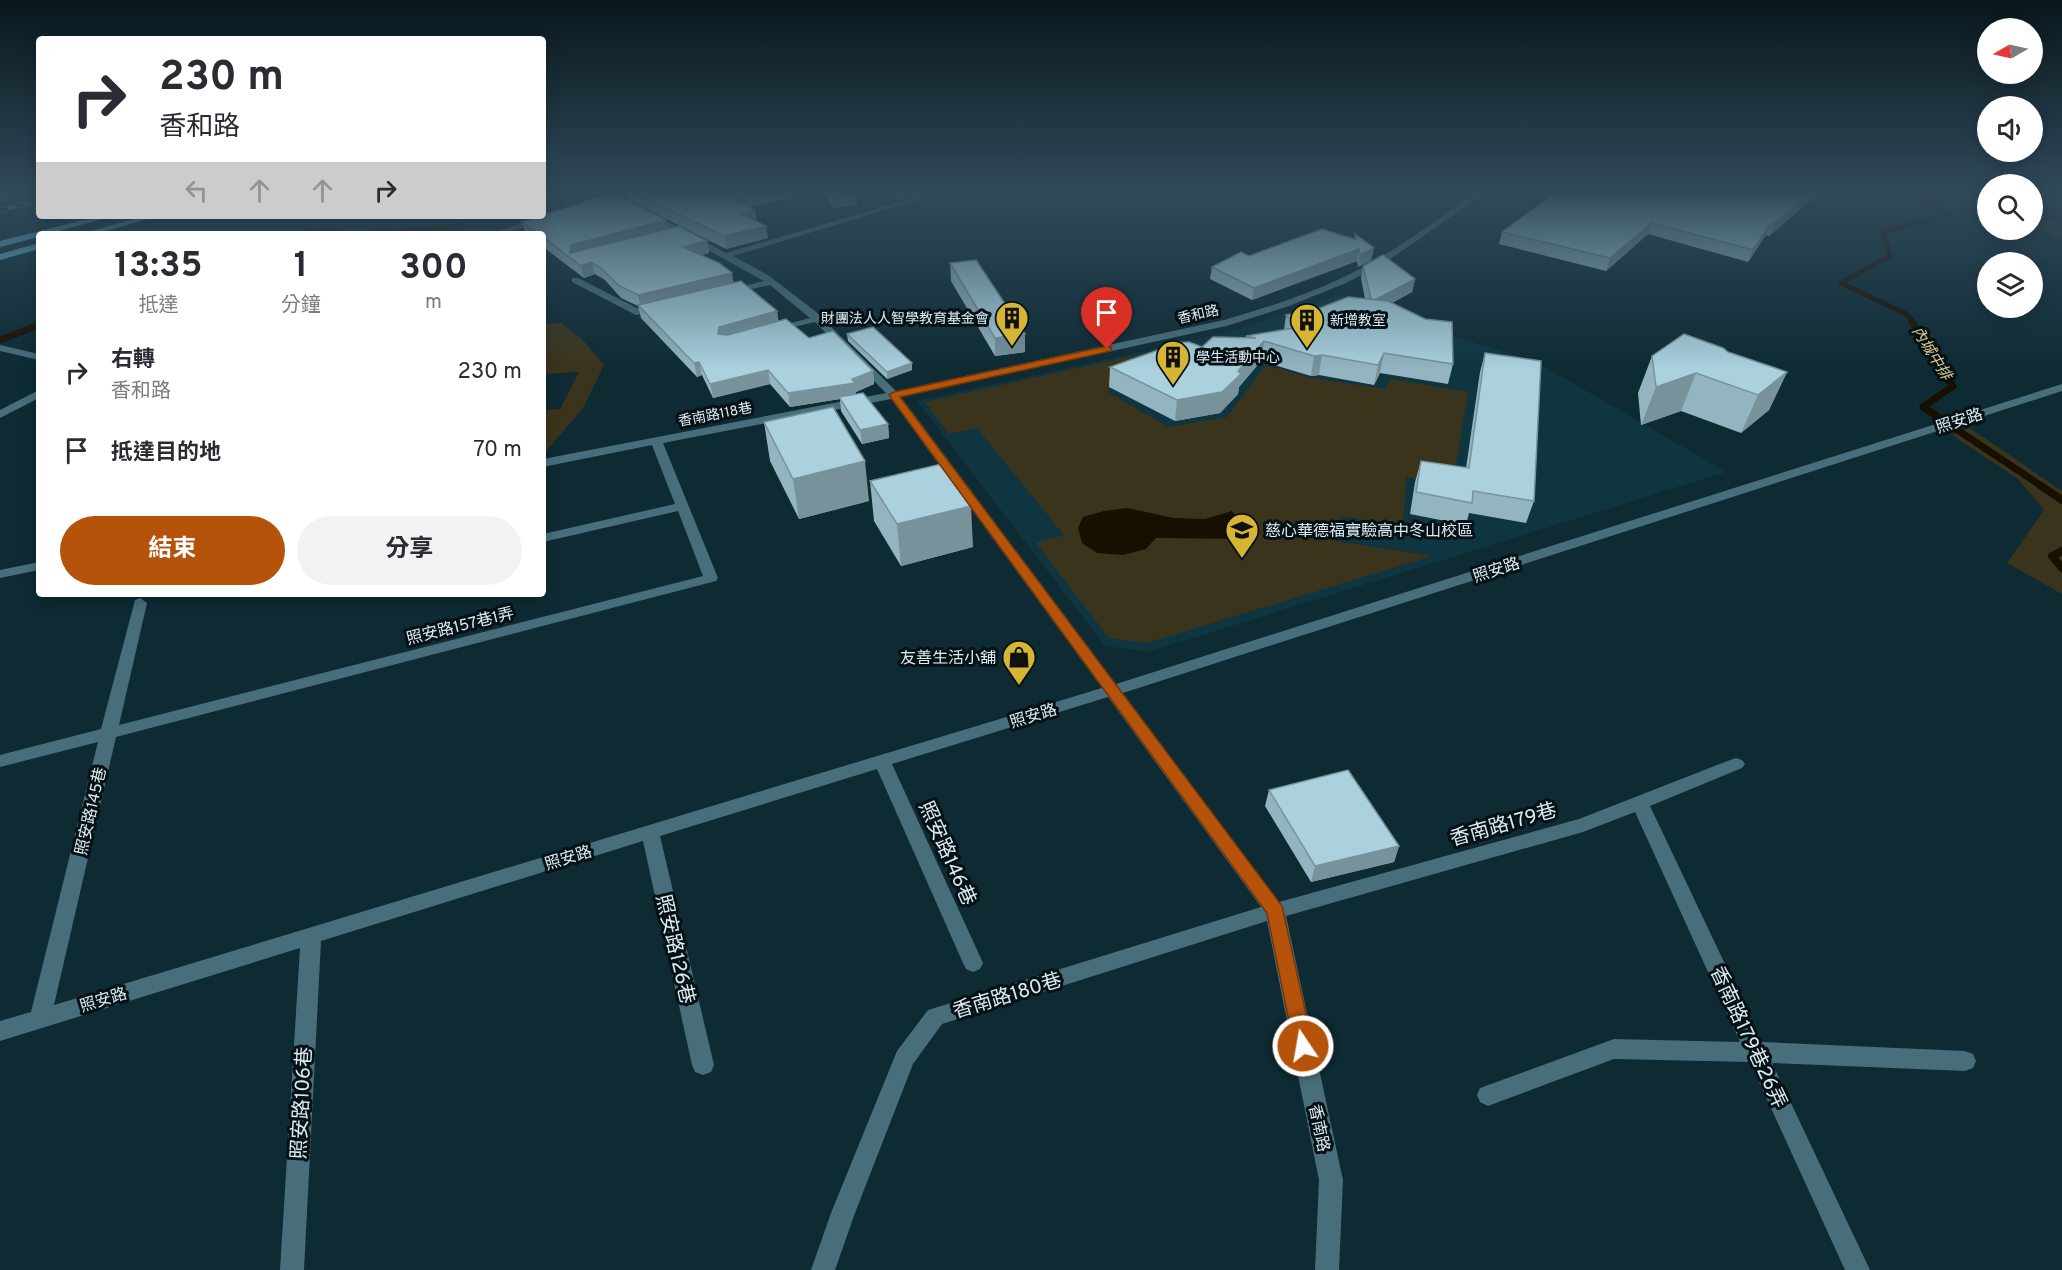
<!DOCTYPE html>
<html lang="zh-TW">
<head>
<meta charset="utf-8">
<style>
	:root { --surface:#fff; --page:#f2f2f3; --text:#2b2b33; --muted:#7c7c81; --accent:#b45309 }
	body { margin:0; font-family:Overpass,"Noto Sans TC",sans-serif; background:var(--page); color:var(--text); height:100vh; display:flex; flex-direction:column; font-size:22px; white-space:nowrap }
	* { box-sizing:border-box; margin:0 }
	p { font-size:20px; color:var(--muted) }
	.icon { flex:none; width:33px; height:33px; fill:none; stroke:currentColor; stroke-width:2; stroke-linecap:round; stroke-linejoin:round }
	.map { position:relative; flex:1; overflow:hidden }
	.sheet { position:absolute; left:36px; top:231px; width:510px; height:366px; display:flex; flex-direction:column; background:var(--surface); border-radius:6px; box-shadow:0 3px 15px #0003 }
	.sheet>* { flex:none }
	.hud { position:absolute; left:36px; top:36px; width:510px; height:183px; border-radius:6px; box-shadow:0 3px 15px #0003; background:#fff; color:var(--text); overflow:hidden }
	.needle { width:39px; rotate:261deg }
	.buttons { position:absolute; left:1977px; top:18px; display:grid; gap:12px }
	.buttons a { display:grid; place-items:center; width:66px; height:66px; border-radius:50%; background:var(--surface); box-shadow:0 3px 15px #0003; font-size:30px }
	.pin { position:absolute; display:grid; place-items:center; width:51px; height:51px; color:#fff; margin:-62px -26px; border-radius:50% 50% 50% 0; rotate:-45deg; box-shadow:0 0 6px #0007 }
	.pin .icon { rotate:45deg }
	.me { position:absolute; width:66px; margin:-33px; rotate:348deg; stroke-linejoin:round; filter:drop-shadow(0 0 4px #0008) }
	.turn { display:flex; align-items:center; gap:21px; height:126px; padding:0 24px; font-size:27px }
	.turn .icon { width:78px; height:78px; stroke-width:2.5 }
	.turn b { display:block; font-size:42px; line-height:51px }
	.lanes { display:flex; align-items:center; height:57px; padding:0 24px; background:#0003; justify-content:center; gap:30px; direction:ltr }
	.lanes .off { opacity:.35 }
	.eta { display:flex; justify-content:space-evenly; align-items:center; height:102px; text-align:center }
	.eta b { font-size:36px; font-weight:700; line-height:42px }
	.action { display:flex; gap:12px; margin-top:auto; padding:12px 24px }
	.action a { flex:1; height:69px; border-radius:36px; background:var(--accent); color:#fff; font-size:24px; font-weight:700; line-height:69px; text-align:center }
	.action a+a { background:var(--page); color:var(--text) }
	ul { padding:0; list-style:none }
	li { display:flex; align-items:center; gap:18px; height:78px; padding:0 24px }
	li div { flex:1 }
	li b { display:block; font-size:22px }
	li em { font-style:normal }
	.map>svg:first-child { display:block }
</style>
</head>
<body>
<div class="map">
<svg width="2062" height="1270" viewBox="0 0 2062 1270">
	<rect width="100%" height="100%" fill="#0e2a33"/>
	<polygon fill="#0f3541" points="1340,296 1413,318 1434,330 1535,361 1726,472 1148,652 1105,646 917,401 1230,332"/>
	<g fill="#3b341d">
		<polygon points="2032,214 2062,225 2062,241 2033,223"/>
		<polygon points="561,323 582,339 604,365 583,408 547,450 543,451 543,410 560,409 579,372 543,374 543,324"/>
		<polygon points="1164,349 1120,375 1108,392 1168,427 1227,417 1266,365 1312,378 1385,389 1391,379 1468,392 1453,484 1406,477 1403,526 1341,516 1336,541 1432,556 1147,643 1109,638 1036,543 1064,535 977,428 949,434 925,402"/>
		<polygon points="1970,428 2062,491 2062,594 2007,563 2044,510 2018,479 1952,435"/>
	</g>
	<polygon fill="#171000" points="1127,508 1174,518 1205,519 1232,511 1254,539 1156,538 1146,549 1123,555 1097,553 1082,543 1078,528 1083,517 1104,511"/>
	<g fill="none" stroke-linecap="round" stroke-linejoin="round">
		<g stroke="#171000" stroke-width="5">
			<polyline points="1902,192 1930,203 1946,215 1882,232 1890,256 1841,283 1908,315 1913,323"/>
			<polyline points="290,234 332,231 351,234 396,232 460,226"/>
		</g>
		<g stroke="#171000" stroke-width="7">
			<polyline points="1912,322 1953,386 1923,407 2043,487"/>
			<polyline points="0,340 39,325"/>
		</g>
		<g stroke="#171000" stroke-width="8">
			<polyline points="2041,486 2062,500"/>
			<polyline points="2062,551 2052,556 2062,568"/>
		</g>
		<g fill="#486e7b" fill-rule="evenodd">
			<polygon points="16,192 27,192 0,202 0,197"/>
			<polygon points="597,192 607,192 628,202 621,204"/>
			<path d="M 933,192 L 945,192 L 733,256 L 768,275 L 815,311 L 896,391 L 1224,320 C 1269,307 1316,292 1358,270 C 1400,248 1438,218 1478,192 L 1487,192 L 1383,264 L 1346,283 L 1289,306 L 1226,326 L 901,397 L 1116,684 L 2062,384 L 2062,391 L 1123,693 L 1279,902 L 1579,819 L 1730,760 L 1736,758 L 1742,760 L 1745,764 L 1742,768 L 1650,806 L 1762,1042 L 1965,1051 L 1973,1054 L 1976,1061 L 1973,1068 L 1965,1071 L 1772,1063 L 1870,1270 L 1845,1270 L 1750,1062 L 1614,1059 L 1488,1106 L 1480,1102 L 1477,1095 L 1480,1088 L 1614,1039 L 1740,1042 L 1635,812 L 1583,832 L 1286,916 L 1343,1180 L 1339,1270 L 1315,1270 L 1319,1180 L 1267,921 L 942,1024 L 913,1064 L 855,1213 L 835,1270 L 811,1270 L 831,1213 L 897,1051 L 928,1010 L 1261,907 L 1108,697 L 892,764 L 983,963 L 980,969 L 973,972 L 966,969 L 963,963 L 877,769 L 660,836 L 714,1065 L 711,1072 L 703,1075 L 695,1072 L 692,1065 L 643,841 L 321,941 L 304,1270 L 280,1270 L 300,948 L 0,1041 L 0,1021 L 31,1012 L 98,742 L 0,767 L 0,755 L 101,729 L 135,600 L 140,598 L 147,603 L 119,725 L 703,576 L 678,511 L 543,542 L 543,534 L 675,504 L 652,445 L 543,467 L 543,459 L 886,393 L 815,322 L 772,332 L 772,328 L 810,318 L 770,285 L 728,294 L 728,290 L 764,281 L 647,216 L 654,214 L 726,253 ZM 891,399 L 1102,688 L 54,1005 L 116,737 L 716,581 L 718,578 L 663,443 Z"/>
			<polygon points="540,217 543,218 543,222 502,234 489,234"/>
			<polygon points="572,278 578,278 641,310 658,306 663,309 636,315 572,282"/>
			<polygon points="0,345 39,354 39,360 0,351"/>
			<polygon points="39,390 39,398 0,418 0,410"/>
			<polygon points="39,562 39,570 0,578 0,570"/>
		</g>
		<g fill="#64b6d2" fill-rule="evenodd">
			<polygon points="99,216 113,216 49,234 39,234 39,237 0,247 0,241"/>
			<polygon points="144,216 158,216 95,234 81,234"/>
			<polygon points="39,243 39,249 0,260 0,254"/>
		</g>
		<defs>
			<polyline id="rail" points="0,210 39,201"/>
		</defs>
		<use href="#rail" stroke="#80969d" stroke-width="4.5"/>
		<use href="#rail" stroke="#061115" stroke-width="3" stroke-dasharray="8" stroke-linecap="butt"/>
	</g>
	<g fill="#93b4c0">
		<polygon points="618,192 855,192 857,205 833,208 826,194 802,195 748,207 755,210 756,221 768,238 726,249 629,200 627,192 622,193"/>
		<polygon points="890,192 925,192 902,198"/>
		<polygon points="1557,192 1820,192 1769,236 1766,235 1748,262 1648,234 1606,271 1499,244 1502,232"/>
		<polygon points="522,222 668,228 707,241 709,253 701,255 733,283 777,311 778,321 873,371 874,384 856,392 856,394 888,424 889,438 862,444 841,411 840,399 790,407 770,384 713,398 702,375 697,377 641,318 638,306 621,298 605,280 595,274 584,278 543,247 543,234 526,234"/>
		<polygon points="1355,234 1374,248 1371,260 1358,267 1357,261 1252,300 1210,279 1212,267 1249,256 1354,240"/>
		<polygon points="950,263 1025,334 1025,352 995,356 951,281"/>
		<polygon points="1363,266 1415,279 1412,292 1392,303 1453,364 1448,384 1380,373 1374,385 1319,375 1311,376 1261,361 1239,387 1238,394 1220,413 1175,421 1109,387 1110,367 1202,347 1245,338 1246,336 1284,330 1286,315 1315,310 1365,299 1361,278"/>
		<polygon points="847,334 912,363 912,370 887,379 848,341"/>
		<polygon points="1728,352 1787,372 1769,410 1741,433 1681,411 1641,425 1638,393 1652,356"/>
		<polygon points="1485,353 1534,501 1526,523 1469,513 1466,525 1410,514 1415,482 1421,461 1466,468 1480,372"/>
		<polygon points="764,422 869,501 799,519 770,461"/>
		<polygon points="870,481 973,547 901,566 874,521"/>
		<polygon points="1269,790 1399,846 1394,862 1311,882 1265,806"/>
	</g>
	<g fill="#78929c">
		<polygon points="762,192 801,192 802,195 732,211 730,199"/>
		<polygon points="902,192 925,192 902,198"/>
		<polygon points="1812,192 1820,192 1769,236 1773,224"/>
		<polygon points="856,193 857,205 833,208 832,196"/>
		<polygon points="755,210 757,222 741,214"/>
		<polygon points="666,220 669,231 570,253 571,245"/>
		<polygon points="1652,223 1648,234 1606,271 1610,258"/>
		<polygon points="1771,223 1766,235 1748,262 1753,250"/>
		<polygon points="766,226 768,238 726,249 724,236"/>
		<polygon points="707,241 709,253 685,259 683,247"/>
		<polygon points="1374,248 1371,260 1358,267 1360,255"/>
		<polygon points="1359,249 1357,261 1252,300 1254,288"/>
		<polygon points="591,262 595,274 584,278 581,266"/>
		<polygon points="732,273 734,286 641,308 638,295"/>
		<polygon points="1415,279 1412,292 1369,314 1372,301"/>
		<polygon points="777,311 779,324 721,340 718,334 719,327"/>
		<polygon points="1025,334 1025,352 995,356 995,338"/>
		<polygon points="1264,341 1261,361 1239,387 1238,394 1220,413 1175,421 1177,400 1238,371"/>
		<polygon points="1384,353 1380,373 1374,385 1378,365"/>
		<polygon points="1322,355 1319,375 1311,376 1314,356"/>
		<polygon points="699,362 702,375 697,377 694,363"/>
		<polygon points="912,363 912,370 887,379 887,372"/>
		<polygon points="768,370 770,384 713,398 710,384"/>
		<polygon points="873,371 874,384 856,392 856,396 839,397 840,399 790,407 788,393 852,379"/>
		<polygon points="1787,372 1769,410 1741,433 1758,395"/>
		<polygon points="1696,373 1681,411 1641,425 1656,387"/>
		<polygon points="888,424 889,438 862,444 860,430"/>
		<polygon points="865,461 869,501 799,519 793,479"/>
		<polygon points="971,506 973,547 901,566 897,524"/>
		<polygon points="1399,846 1394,862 1311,882 1315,866"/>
	</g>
	<g fill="#abd1df" stroke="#78929c" stroke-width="1.5">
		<polygon points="633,192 762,192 730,199 755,210 741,214 766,226 724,236"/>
		<polygon points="830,192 855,192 856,193 832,196"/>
		<polygon points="1557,192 1812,192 1773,224 1771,223 1753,250 1652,223 1610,258 1502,232"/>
		<polygon points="612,193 666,220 571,245 570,253 679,226 707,241 683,247 719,263 732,273 638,295 618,285 601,268 591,262 581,266 543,237 543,234 538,234 522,222"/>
		<polygon points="1322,229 1357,240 1355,234 1374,248 1360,255 1359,249 1254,288 1212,267 1241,252 1249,256"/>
		<polygon points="1383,255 1415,279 1375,300 1371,299 1363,266"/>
		<polygon points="976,260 1025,334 995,338 950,263"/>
		<polygon points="741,281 777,311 719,327 718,334 728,335 786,319 809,338 833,331 873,371 852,379 855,383 788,393 768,370 710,384 699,362 694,363 638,305"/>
		<polygon points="1348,297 1388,301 1425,319 1452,322 1453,364 1384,353 1378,365 1322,355 1314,356 1264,341 1238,371 1241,374 1222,392 1177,400 1110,367 1164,348 1166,343 1189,342 1202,347 1213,337 1256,338 1246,336 1300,327 1286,315 1315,310"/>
		<polygon points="873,327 912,363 887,372 847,334"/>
		<polygon points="1684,334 1723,348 1728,352 1787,372 1758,395 1696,373 1656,387 1652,356"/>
		<polygon points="1485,353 1541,361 1534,501 1473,491 1472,503 1416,492 1421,461 1469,468"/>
		<polygon points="863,393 888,424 860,430 839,397"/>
		<polygon points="833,407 865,461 793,479 764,422"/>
		<polygon points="941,464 971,506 897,524 870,481"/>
		<polygon points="1348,770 1399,846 1315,866 1269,790"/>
	</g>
	<linearGradient id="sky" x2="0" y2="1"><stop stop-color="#08171c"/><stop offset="0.52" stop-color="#304a5b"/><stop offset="1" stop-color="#304a5b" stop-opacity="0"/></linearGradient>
	<rect width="2062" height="370" fill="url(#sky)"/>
	<polygon fill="#b45309" stroke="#753606" stroke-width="1.5" points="1107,346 1111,347 1111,351 900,397 1282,906 1313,1046 1310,1052 1303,1055 1296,1052 1294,1046 1267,913 889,395 894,392"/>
	<defs>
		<symbol id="building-pin" viewBox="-11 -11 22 30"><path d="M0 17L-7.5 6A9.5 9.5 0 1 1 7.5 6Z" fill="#d6b534" stroke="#061115"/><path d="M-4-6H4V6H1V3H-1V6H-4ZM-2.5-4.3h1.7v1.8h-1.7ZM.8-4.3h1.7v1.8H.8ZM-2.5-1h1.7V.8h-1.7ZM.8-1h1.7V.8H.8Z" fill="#111"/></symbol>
		<symbol id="school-pin" viewBox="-11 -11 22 30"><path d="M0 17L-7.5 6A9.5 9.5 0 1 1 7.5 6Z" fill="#d6b534" stroke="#061115"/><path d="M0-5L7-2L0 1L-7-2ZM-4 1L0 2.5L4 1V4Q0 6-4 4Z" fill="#111"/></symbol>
		<symbol id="shop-pin" viewBox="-11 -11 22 30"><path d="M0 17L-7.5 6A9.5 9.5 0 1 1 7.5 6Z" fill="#d6b534" stroke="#061115"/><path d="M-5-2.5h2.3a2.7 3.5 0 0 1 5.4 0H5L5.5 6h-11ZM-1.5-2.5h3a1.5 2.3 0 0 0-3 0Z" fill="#111"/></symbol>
	</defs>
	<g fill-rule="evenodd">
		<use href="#building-pin" x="993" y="299" width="38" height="52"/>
		<use href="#building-pin" x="1288" y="301" width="38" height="52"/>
		<use href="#building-pin" x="1154" y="338" width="38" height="52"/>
		<use href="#school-pin" x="1223" y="511" width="38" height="52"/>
		<use href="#shop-pin" x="1000" y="638" width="38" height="52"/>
	</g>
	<g text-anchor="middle" stroke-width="6" stroke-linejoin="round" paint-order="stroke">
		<g font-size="14" fill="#dbebf1" stroke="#061115">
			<text transform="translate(1198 314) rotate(-13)" y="5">香和路</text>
			<text transform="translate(715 414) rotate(-11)" y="5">香南路118巷</text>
		</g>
		<g font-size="14" fill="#dbebf1" stroke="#061115" text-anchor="start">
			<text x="989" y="323" text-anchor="end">財團法人人智學教育基金會</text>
			<text x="1330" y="325">新增教室</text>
			<text x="1196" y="362">學生活動中心</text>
		</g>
		<g font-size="15" font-style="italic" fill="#dbca92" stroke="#061115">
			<text transform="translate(1932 353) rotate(58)" y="5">內城中排</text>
		</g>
		<g font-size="16" fill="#dbebf1" stroke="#061115">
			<text transform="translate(1959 420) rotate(-18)" y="6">照安路</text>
			<text transform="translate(1496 569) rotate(-18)" y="6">照安路</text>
			<text transform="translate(460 625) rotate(-14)" y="6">照安路157巷1弄</text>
			<text transform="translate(1033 715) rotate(-17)" y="6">照安路</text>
			<text transform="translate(90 811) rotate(-77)" y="6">照安路145巷</text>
			<text transform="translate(568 857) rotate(-17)" y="6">照安路</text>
			<text transform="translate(103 999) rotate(-17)" y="6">照安路</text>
			<text transform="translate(1320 1128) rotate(78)" y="6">香南路</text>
		</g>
		<g font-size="16" fill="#dbebf1" stroke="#061115" text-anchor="start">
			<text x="1265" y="536">慈心華德福實驗高中冬山校區</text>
			<text x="996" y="663" text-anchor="end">友善生活小舖</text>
		</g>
		<g font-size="20" fill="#dbebf1" stroke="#061115">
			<text transform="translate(1503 824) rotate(-16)" y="7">香南路179巷</text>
			<text transform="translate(948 853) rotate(66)" y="7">照安路146巷</text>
			<text transform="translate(676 949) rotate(77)" y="7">照安路126巷</text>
			<text transform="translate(1007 995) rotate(-17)" y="7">香南路180巷</text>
			<text transform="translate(1749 1037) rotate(65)" y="7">香南路179巷26弄</text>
			<text transform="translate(301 1103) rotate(-87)" y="7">照安路106巷</text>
		</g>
	</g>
</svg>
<div class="buttons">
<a><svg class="needle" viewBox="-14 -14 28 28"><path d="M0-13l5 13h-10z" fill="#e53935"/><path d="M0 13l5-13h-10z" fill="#7c7c81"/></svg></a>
<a><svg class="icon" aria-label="sound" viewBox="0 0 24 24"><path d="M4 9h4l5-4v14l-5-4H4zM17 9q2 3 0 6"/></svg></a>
<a><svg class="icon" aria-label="search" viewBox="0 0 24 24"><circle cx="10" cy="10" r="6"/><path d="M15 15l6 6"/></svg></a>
<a><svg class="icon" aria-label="layers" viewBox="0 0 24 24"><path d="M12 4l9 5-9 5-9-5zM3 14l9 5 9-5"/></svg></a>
</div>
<div class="pin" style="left:1107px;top:349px;background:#d93025"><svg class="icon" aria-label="arrive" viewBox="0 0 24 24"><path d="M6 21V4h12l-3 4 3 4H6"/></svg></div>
<svg class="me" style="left:1303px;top:1046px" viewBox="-20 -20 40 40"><circle r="17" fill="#b45309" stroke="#fff" stroke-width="3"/><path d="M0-11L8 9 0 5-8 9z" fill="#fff"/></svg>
<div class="hud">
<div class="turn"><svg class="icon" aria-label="right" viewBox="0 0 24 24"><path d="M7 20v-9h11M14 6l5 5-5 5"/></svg><div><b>230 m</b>香和路</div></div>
<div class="lanes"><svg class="icon off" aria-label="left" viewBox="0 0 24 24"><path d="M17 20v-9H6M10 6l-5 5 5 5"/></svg><svg class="icon off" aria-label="ahead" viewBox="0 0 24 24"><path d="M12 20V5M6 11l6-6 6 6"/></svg><svg class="icon off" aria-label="ahead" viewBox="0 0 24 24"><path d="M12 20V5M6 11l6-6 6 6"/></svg><svg class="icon" aria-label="right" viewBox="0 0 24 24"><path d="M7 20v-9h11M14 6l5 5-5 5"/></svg></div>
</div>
<section class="sheet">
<div class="eta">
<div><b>13:35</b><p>抵達</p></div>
<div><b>1</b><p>分鐘</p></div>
<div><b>300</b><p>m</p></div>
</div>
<ul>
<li><svg class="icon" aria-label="right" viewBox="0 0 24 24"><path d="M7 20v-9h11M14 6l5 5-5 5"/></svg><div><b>右轉</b><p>香和路</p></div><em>230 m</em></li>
<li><svg class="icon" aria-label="arrive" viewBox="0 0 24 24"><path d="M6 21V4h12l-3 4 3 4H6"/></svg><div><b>抵達目的地</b></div><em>70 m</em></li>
</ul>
<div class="action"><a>結束</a><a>分享</a></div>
</section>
</div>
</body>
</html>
